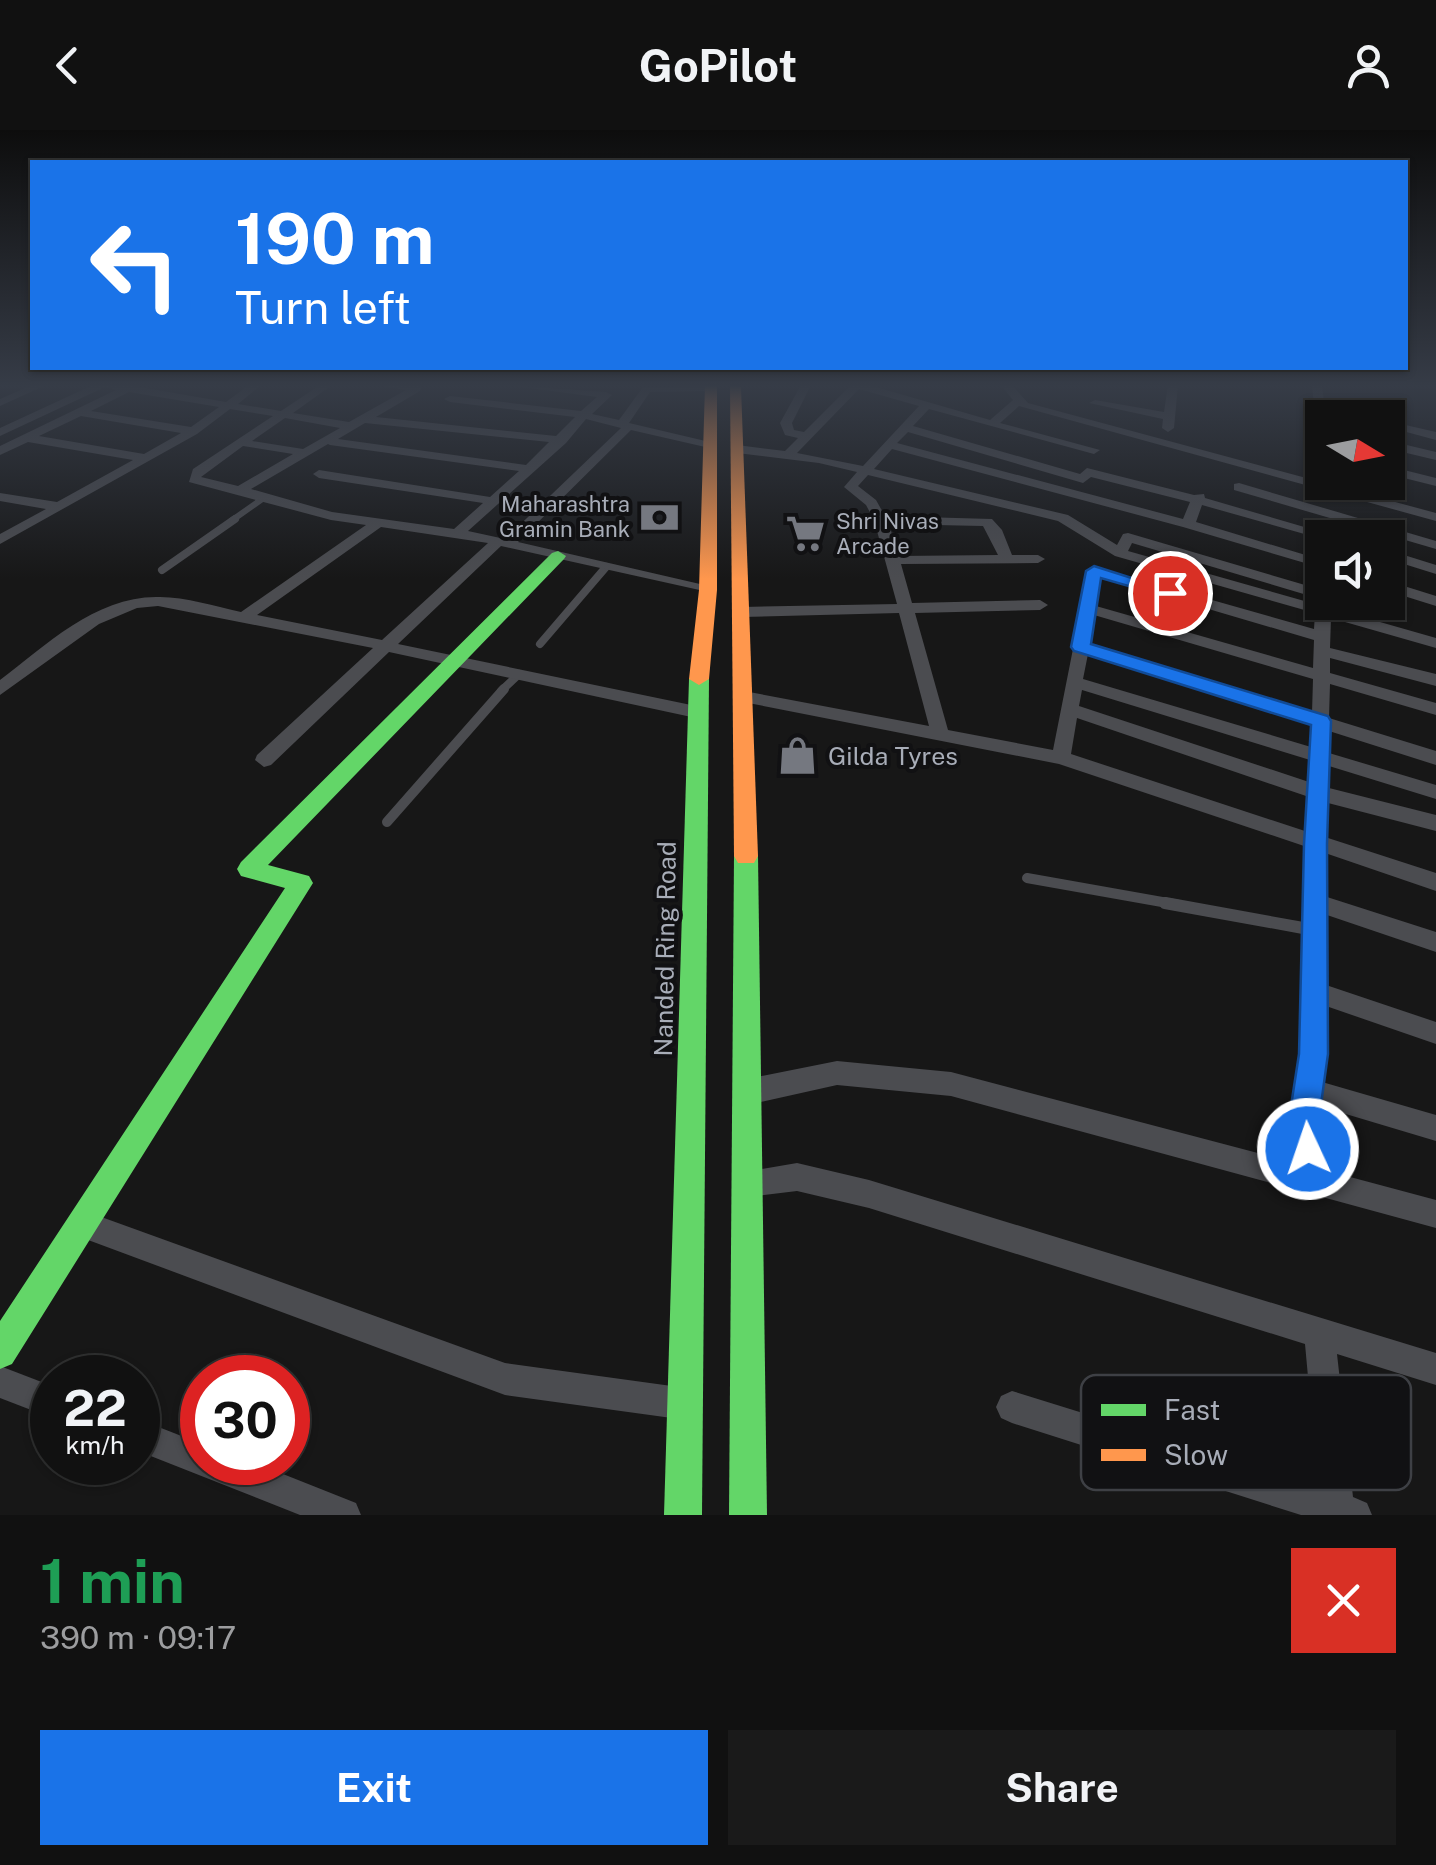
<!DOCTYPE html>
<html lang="en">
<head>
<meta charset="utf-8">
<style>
	:root { --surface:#111; --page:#1a1a1a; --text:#f1f3f6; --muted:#9c9d9f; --line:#303131; --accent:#1a73e8 }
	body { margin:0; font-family:"Public Sans",sans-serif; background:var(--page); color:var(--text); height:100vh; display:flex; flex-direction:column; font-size:38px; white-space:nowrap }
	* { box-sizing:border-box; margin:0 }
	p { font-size:32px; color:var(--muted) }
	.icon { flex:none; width:55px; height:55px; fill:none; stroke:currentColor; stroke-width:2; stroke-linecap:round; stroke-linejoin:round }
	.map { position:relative; height:1385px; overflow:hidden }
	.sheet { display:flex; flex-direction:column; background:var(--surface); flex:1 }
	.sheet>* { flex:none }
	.top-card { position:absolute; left:30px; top:30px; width:1378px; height:210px; border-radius:0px; box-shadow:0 2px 8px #0004,0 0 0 2px var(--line); background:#1a73e8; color:#fff; overflow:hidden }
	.needle { width:65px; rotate:100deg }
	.tools { position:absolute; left:1305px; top:270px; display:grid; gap:20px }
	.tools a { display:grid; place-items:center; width:100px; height:100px; border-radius:0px; background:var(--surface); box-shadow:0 2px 8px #0004,0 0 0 2px var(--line); font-size:50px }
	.speed { position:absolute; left:30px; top:1225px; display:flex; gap:20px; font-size:50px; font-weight:700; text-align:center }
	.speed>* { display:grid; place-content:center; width:130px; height:130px; border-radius:50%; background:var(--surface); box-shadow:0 2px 8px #0004,0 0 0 2px var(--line); line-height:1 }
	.speed small { font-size:25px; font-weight:400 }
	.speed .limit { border:15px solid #d22; background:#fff; color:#111 }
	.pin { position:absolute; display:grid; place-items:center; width:85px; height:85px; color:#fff; margin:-42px; border:5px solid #fff; border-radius:50%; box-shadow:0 2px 10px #0007 }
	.me { position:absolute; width:110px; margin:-55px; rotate:357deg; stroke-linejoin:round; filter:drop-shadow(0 0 8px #0008) }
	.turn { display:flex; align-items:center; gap:35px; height:210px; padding:0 40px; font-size:45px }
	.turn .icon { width:130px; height:130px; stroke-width:2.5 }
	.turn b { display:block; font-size:70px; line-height:85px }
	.round { display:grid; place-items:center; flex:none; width:105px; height:105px; border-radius:0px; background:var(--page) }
	.summary { display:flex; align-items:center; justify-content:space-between; height:170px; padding:0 40px }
	h1 { font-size:60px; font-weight:700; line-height:75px; color:#1e9e55 }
	.primary-button { display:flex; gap:20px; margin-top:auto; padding:20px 40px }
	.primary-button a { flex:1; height:115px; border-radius:0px; background:var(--accent); color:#fff; font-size:40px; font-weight:700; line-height:115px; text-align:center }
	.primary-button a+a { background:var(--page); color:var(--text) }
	header { display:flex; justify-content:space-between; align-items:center; height:130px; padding:0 40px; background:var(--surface); font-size:45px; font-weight:700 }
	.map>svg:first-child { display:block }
</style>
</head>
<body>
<header><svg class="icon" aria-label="back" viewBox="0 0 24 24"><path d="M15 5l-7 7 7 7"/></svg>GoPilot<svg class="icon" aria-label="person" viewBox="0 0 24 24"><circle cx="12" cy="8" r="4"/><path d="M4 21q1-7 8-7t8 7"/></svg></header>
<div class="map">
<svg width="1436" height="1385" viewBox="0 0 1436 1385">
	<rect width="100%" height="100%" fill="#171717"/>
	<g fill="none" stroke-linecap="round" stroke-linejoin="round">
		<g stroke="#4b4c50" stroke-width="6">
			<polyline points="1310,315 1322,318"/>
			<polyline points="231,391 265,367"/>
		</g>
		<g stroke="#4b4c50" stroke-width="8">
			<polyline points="162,440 235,389"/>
			<polyline points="540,514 606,437"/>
			<polyline points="501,561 519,544"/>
		</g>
		<g stroke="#4b4c50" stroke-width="10">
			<polyline points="387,692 504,559"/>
			<polyline points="1027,748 1179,775"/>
		</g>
		<polyline stroke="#4b4c50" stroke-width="12" points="1165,773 1314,800"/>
		<g fill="#4b4c50" fill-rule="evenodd">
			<polygon points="32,255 46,255 0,276 0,269"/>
			<path d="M 93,255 L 128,255 L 226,272 L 249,255 L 261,255 L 238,274 L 281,281 L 320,255 L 332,255 L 293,283 L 349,292 L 406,260 L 374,255 L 417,255 L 422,258 L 420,261 L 376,287 L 556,306 L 575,287 L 450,272 L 444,269 L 450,266 L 581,281 L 597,267 L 506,255 L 606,262 L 612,265 L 592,284 L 619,290 L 643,257 L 715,256 L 716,258 L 711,261 L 650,262 L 629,293 L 714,313 L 714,319 L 631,300 L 518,412 L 713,457 L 713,463 L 501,416 L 398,514 L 696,576 L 705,582 L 696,588 L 389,522 L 271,635 L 264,637 L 255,630 L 257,625 L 373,518 L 158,476 L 137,478 L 99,494 L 0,565 L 0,550 C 45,516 95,467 156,467 C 183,466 214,476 241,482 L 366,395 L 331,390 L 189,352 L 193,339 L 273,286 L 230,279 L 197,304 L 0,414 L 0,404 L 46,379 L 0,371 L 0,363 L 57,372 L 133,330 L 28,312 L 0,325 L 0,316 L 116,260 L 105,257 L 0,306 L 0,298 ZM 129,262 L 219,277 L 191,297 L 91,281 ZM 81,286 L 181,303 L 144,324 L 39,306 ZM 285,288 L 340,298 L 303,319 L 252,311 ZM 586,289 L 621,298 L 505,409 L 468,401 L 566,313 ZM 365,293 L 549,312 L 526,335 L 338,309 ZM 328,314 L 330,315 L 519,341 L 490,367 L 319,340 L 313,344 L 319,348 L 483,373 L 454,399 L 332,382 L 251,359 ZM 243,316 L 293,324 L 238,356 L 201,347 ZM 381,397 L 488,413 L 382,510 L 257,485 Z"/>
			<path d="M 801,255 L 811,255 L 792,293 L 794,300 L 804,302 L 851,255 L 869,255 L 990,290 L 1013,270 L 1001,255 L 1012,255 L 1028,273 L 1436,383 L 1436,391 L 1019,276 L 1000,293 L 1100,320 L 1094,324 L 929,279 L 913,296 L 1080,344 L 1087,338 L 1194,365 L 1204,364 L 1205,368 L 1342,408 L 1322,409 L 1202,375 L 1196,392 L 1322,430 L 1322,438 L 1183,397 L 892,319 L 874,339 L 1068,385 L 1117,415 L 1123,404 L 1128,403 L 1322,460 L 1322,472 L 1331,472 L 1331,478 L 1436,508 L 1436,518 L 1331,488 L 1330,518 L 1436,544 L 1436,556 L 1330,528 L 1330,543 L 1436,573 L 1436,585 L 1330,554 L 1329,588 L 1436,621 L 1436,635 L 1329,601 L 1329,623 L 1436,655 L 1436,669 L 1329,636 L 1329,658 L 1436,685 L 1436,701 L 1328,673 L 1328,708 L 1436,743 L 1436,761 L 1328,724 L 1327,767 L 1436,802 L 1436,822 L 1327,785 L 1326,855 L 1436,892 L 1436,914 L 1326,876 L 1322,952 L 1436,985 L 1436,1011 L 1319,976 L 1317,989 L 1324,1040 L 1436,1070 L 1436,1098 L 951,966 L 837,955 L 747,975 L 738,971 L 734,962 L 738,953 L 747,949 L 837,931 L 951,942 L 1296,1033 L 1291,989 L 1301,924 L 1307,717 L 1059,634 L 738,571 L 735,567 L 738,563 L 744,561 L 929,596 L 899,483 L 742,487 L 734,482 L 742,477 L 897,474 L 874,390 L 866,375 L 844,357 L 857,342 L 819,333 L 737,323 L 731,319 L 737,315 L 785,321 L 798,308 L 785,305 L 780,293 ZM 859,259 L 919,276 L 863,336 L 797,323 ZM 908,302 L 1083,353 L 1091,347 L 1190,372 L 1183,389 L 897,313 ZM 868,345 L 1058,391 L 1115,426 L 1315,483 L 1314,499 L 1099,438 L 1089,438 L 1053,620 L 948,600 L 915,483 L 1040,480 L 1048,475 L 1040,470 L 912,473 L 901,434 L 1038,433 L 1045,429 L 1038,425 L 1012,425 L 1002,400 L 992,389 L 885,386 L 876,370 L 858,356 ZM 889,394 L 983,396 L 998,425 L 898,426 ZM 1132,413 L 1317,468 L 1318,469 L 1315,474 L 1128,421 ZM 1100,447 L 1314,510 L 1313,538 L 1096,476 ZM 1094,485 L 1313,549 L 1312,583 L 1089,514 ZM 1088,524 L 1311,595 L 1311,617 L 1083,549 ZM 1082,560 L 1310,630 L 1309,652 L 1079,576 ZM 1077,588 L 1309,667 L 1308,702 L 1071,624 Z"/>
			<polygon points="1168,255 1178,255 1174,298 1168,302 1162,298 1163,289 1089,273 1095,270 1164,282"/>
			<polygon points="1312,255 1322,255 1324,272 1363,288 1346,288 1314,276"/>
			<polygon points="1388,291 1436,302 1436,310 1388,297"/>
			<polygon points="1394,312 1436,322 1436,330 1390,319 1390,313"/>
			<polygon points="1388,336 1436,348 1436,356 1388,344"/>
			<polygon points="1239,353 1436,411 1436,419 1234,360 1234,354"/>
			<polygon points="1388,420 1436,435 1436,444 1388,429"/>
			<polygon points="1388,451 1436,466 1436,476 1388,461"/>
			<polygon points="797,1033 869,1050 1436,1223 1436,1255 1337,1224 1353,1367 1367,1373 1372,1385 1301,1385 1012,1293 1001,1288 996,1277 1001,1266 1012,1261 1318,1356 1305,1214 869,1078 797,1061 748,1067 738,1063 734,1053 738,1043"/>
			<polygon points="82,1080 505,1233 679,1257 690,1262 695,1273 690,1284 679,1289 505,1265 72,1104 68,1094 72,1084"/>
			<polygon points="0,1236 52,1256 52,1288 0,1268"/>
			<polygon points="138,1289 202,1314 202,1332 253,1332 356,1373 361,1385 300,1385 138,1321"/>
		</g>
		<g fill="#63d668" fill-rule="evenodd">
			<polygon points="558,421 566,426 564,429 268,735 309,746 313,753 12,1234 0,1239 0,1191 285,758 241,746 237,739 241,732 552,423"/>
			<polygon points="699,543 709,549 702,1385 664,1385 689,549"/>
			<polygon points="746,717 754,719 758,726 767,1385 729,1385 734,726 738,719"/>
		</g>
		<g fill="#ff974d" fill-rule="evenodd">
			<polygon points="705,255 717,255 717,460 709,549 699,555 689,549 699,460"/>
			<polygon points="730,255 741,257 758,726 754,733 738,733 734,726"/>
		</g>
	</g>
	<linearGradient id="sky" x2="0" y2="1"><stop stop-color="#0d0d0d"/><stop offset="0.57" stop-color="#363c47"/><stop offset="1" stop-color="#363c47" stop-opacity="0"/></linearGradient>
	<rect width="1436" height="449" fill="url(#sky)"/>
	<polygon fill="#1a73e8" stroke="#114b97" stroke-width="2.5" points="1094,436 1179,463 1170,468 1101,448 1091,514 1328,586 1331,591 1327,714 1328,924 1319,989 1324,1019 1319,1030 1308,1035 1297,1030 1289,989 1299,924 1304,714 1311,595 1074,521 1071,517 1086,441"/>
	<defs>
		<symbol id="bank-bare" viewBox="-9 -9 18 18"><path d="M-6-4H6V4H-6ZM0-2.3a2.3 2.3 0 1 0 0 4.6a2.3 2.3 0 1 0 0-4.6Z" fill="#757880" stroke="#111113" stroke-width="2.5" paint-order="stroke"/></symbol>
		<symbol id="supermarket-bare" viewBox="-9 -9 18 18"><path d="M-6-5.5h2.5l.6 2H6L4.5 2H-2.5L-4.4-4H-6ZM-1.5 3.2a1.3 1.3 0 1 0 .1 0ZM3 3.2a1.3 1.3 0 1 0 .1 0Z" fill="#757880" stroke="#111113" stroke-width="2.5" paint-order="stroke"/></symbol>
		<symbol id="shop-bare" viewBox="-9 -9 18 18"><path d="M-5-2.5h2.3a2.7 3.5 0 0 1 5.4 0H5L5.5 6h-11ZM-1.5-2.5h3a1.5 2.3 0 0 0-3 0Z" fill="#757880" stroke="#111113" stroke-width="2.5" paint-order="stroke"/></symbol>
	</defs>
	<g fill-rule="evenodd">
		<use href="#bank-bare" x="632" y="360" width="55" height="55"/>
		<use href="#supermarket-bare" x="778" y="376" width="55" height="55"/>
		<use href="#shop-bare" x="770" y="598" width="55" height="55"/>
	</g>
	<g text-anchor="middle" stroke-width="8" stroke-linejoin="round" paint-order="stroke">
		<g font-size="22" fill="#a8adb8" stroke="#111113" text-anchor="end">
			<text x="630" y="382">Maharashtra<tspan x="630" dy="25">Gramin Bank</tspan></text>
			<text x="836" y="399" text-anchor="start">Shri Nivas<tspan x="836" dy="25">Arcade</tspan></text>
		</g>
		<g font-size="25" fill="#a8adb8" stroke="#111113" text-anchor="start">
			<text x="828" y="635">Gilda Tyres</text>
		</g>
		<g font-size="25" fill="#a8adb8" stroke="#111113">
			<text transform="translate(665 819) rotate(-89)" y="9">Nanded Ring Road</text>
		</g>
	</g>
	<rect x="1081" y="1245" width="330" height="115" rx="15" fill="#111113" stroke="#3e4045" stroke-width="2.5"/>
	<rect x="1101" y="1274" width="45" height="12" fill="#63d668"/>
	<rect x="1101" y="1319" width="45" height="12" fill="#ff974d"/>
	<g font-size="28" fill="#a8adb8">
		<text x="1164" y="1290">Fast</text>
		<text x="1164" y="1335">Slow</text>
	</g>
</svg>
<div class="tools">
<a><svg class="needle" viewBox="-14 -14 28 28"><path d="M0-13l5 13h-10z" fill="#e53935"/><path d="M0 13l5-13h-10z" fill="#9c9d9f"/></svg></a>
<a><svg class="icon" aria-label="sound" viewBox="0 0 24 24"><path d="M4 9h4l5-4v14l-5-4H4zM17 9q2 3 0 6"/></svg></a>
</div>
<div class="speed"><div>22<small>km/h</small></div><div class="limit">30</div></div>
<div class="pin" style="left:1170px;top:463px;background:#d93025"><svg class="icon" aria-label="arrive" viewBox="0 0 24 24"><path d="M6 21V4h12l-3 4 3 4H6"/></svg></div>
<svg class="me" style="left:1308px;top:1019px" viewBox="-20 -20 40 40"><circle r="17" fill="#1a73e8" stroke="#fff" stroke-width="3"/><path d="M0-11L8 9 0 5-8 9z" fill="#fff"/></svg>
<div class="top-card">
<div class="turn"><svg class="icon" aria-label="left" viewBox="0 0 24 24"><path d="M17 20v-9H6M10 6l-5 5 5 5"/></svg><div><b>190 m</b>Turn left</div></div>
</div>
</div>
<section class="sheet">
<div class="summary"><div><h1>1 min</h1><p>390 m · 09:17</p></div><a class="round" style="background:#d93025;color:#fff"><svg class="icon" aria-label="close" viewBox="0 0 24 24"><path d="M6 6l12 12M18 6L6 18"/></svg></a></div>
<div class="primary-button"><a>Exit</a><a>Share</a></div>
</section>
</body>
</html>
